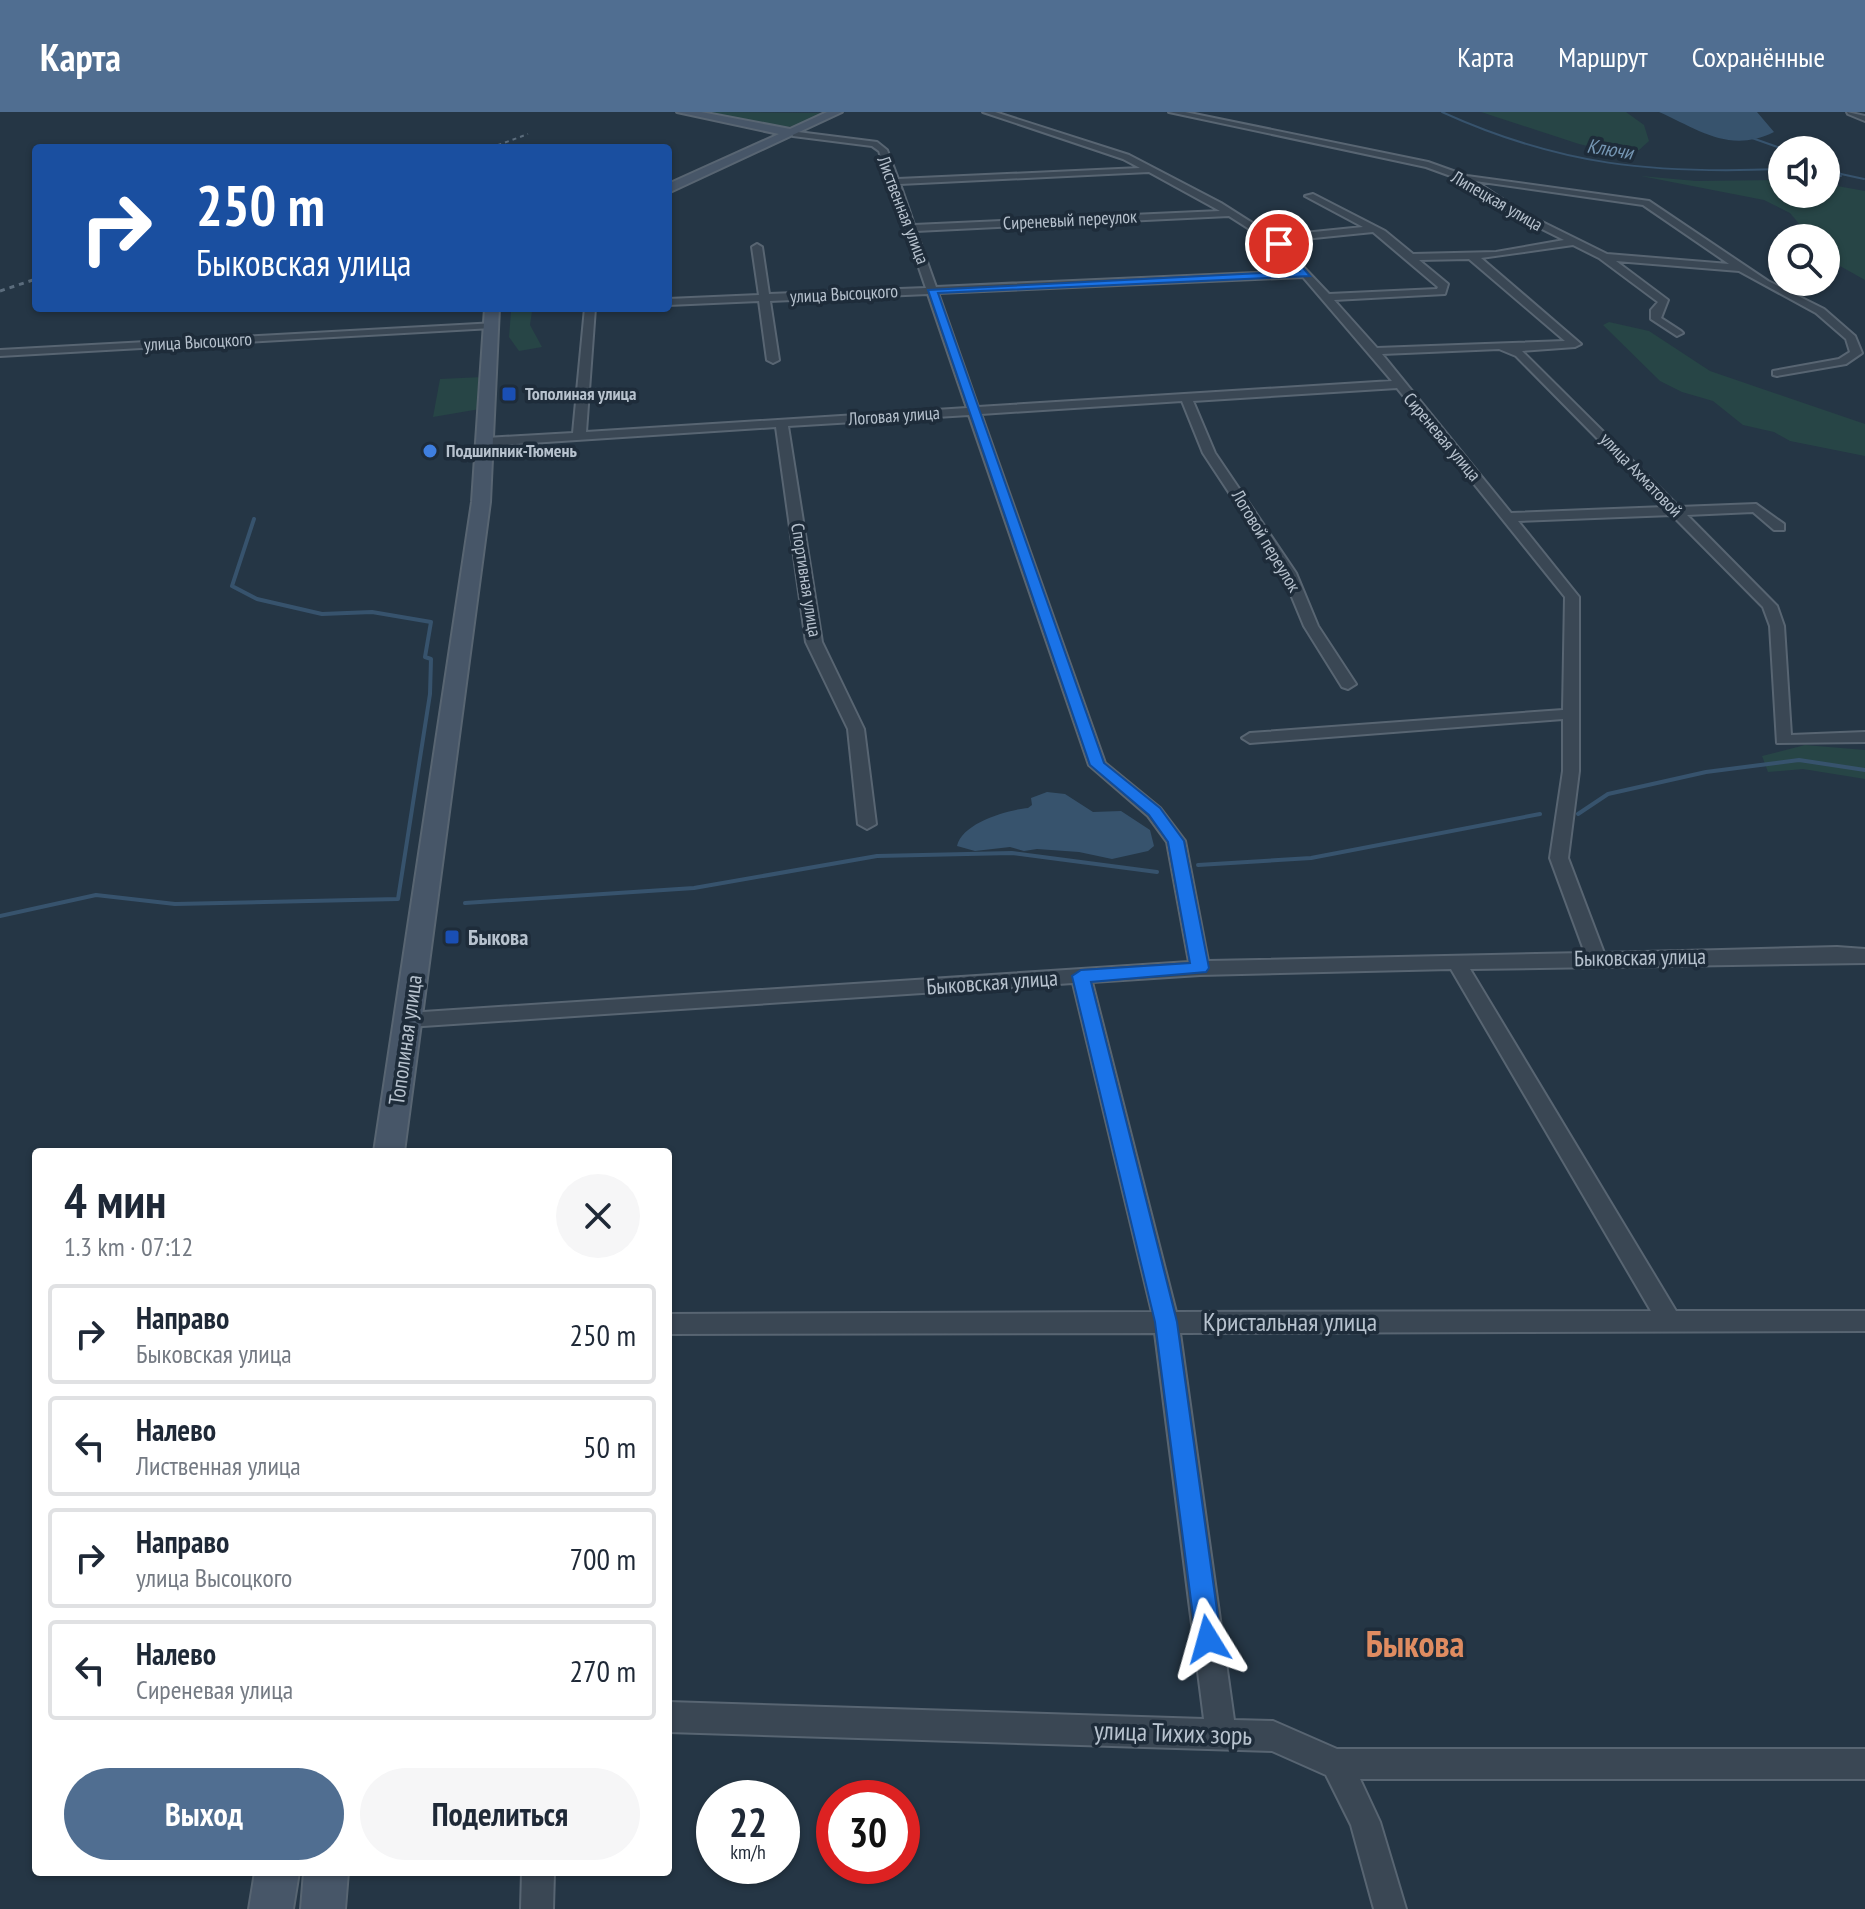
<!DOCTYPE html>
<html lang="ru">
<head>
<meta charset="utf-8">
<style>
	:root { --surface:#fff; --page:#f6f6f7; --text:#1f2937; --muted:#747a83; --line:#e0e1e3; --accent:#506e91 }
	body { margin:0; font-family:"PT Sans Narrow",sans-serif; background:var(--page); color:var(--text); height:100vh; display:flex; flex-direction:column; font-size:30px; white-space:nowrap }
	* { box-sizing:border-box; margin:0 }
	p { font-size:26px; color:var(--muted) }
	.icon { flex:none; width:44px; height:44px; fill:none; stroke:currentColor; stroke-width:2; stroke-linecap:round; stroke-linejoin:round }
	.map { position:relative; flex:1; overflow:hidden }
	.sheet { position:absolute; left:32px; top:1036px; width:640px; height:728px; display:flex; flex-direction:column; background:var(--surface); border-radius:8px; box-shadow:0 2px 6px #0004 }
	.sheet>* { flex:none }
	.hud { position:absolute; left:32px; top:32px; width:640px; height:168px; border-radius:8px; box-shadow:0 2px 6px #0004; background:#1a4fa0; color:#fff; overflow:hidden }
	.tools { position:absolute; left:1768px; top:24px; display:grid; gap:16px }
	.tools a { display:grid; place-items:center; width:72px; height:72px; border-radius:50%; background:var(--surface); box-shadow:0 2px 6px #0004; font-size:40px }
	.speed { position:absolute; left:696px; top:1668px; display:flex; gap:16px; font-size:40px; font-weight:700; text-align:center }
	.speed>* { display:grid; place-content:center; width:104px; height:104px; border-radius:50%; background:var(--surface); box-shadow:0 2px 6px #0004; line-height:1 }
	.speed small { font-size:20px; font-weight:400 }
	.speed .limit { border:12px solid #d22; background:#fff; color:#111 }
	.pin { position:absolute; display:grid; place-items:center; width:68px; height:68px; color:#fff; margin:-34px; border:4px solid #fff; border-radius:50%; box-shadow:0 2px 8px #0007 }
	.me { position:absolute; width:88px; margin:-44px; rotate:352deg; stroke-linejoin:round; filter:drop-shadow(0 0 6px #0008) }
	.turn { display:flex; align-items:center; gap:28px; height:168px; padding:0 32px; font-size:36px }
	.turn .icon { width:104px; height:104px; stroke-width:2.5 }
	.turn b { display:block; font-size:56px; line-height:68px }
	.round { display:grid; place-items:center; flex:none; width:84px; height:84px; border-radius:42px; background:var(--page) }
	.headline { display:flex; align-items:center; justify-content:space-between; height:136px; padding:0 32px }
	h1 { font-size:48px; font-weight:700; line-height:60px }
	.action { display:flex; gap:16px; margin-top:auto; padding:16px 32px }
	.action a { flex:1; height:92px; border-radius:48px; background:var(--accent); color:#fff; font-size:32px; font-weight:700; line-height:92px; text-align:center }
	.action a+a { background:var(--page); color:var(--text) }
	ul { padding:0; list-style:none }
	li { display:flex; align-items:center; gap:24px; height:100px; margin:0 16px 12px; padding:0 16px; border:4px solid var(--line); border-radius:8px }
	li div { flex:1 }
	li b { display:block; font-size:30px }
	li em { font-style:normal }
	header { display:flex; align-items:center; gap:48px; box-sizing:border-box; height:112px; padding:0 40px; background:var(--accent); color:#fff }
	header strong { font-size:38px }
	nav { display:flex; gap:44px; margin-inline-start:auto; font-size:28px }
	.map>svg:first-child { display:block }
</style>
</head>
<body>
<header>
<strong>Карта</strong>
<nav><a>Карта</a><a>Маршрут</a><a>Сохранённые</a></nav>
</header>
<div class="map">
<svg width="1865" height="1797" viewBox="0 0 1865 1797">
	<rect width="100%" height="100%" fill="#253645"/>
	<g fill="#274546">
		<polygon points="1481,0 1626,0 1644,13 1649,29 1639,38 1609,39 1579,32"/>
		<polygon points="708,1 709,0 824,1 800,14 784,15"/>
		<polygon points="1641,64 1696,69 1782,68 1782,82 1826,82 1826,72 1865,79 1865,168 1840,154 1826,140 1826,126 1811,126 1790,101 1764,88"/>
		<polygon points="522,197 532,199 530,213 542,235 519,239 509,225 511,200"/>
		<polygon points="1609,210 1649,219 1710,259 1865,312 1865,344 1790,329 1774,320 1743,313 1713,289 1682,280 1660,269 1603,213"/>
		<polygon points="483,265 480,297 433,305 440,267"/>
		<polygon points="1805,633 1865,638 1865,667 1803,657 1768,660 1762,644"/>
	</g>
	<g fill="#37536d">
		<path d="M 1659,0 L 1757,0 L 1774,20 C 1729,42 1698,17 1659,0 Z"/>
		<path d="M 1047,680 L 1065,682 L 1093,700 L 1121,699 L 1150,718 L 1154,734 L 1148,739 L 1112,747 L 1079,740 L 1037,737 L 1024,739 L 1010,735 L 975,739 L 957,734 C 962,711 1007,698 1028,696 L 1032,693 L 1031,686 Z"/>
	</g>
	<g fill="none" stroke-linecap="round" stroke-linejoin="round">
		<g stroke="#37536d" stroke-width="2">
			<path d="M 1442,0 C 1561,54 1653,62 1782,57"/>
			<polyline points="1752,26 1786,38"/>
			<polyline points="1826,52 1841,62 1864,67"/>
			<polyline points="1826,63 1841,64"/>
		</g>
		<g stroke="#37536d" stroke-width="4">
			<polyline points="1578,702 1608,682 1706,660 1799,648 1865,658"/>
			<polyline points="1198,753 1311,746 1540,702"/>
			<polyline points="465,791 694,776 877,744 1012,741 1157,760"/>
			<polyline points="0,804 96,783 175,792 398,787 430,582 431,547 425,545 431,510 372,500 322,502 257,487 232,474 254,407"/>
		</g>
		<defs>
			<g id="minor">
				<path d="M 983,0 L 995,0 L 1129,43 L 1221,91 L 1265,119 L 1294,122 L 1363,115 L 1305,84 L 1313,82 L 1385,119 L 1413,142 L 1496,140 L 1564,128 L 1514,103 L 1459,67 L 1426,55 L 1169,0 L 1185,0 L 1428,50 L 1467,64 L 1649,89 L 1768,169 L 1824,197 L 1855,224 L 1862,241 L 1846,252 L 1777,264 L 1773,263 L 1773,259 L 1839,247 L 1850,240 L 1846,227 L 1816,201 L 1739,159 L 1616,149 L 1668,188 L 1661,206 L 1681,219 L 1683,221 L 1677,224 L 1651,207 L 1651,198 L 1658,190 L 1599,146 L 1573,133 L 1481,146 L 1581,232 L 1575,235 L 1522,239 L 1679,395 L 1756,392 L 1784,412 L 1784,418 L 1774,418 L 1753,400 L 1687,403 L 1777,494 L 1784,514 L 1791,623 L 1865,620 L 1865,630 L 1777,631 L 1770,514 L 1763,495 L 1672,403 L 1518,409 L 1579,485 L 1579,659 L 1568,746 L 1604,841 L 1837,835 L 1865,837 L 1865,851 L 1470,857 L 1676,1199 L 1865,1199 L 1865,1219 L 1180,1221 L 1234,1608 L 1273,1609 L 1337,1637 L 1865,1637 L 1865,1667 L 1360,1667 L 1380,1710 L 1406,1797 L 1374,1797 L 1351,1713 L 1326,1663 L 1272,1639 L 668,1620 L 668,1590 L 1204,1607 L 1155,1221 L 668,1222 L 668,1202 L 1152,1200 L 1073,871 L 408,915 L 398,908 L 408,901 L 1189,850 L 1167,730 L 1148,704 L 1089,653 L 969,303 L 788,314 L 822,530 L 864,617 L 876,712 L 867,717 L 858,712 L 848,617 L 806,530 L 776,315 L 486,334 L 480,330 L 486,326 L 573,321 L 585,196 L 595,196 L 586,320 L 967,296 L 928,182 L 770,189 L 779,248 L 773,251 L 767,248 L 759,189 L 668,193 L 668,187 L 759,183 L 752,135 L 757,132 L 762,135 L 769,182 L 926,176 L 879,39 L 872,34 L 793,24 L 790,19 L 877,30 L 887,38 L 898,67 L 1140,56 L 1123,47 ZM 1149,60 L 1220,99 L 914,113 L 900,72 ZM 1475,69 L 1643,93 L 1729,152 L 1607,142 L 1520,99 ZM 1229,104 L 1276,134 L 1298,159 L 936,175 L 916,119 ZM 1373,120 L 1438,175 L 1437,177 L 1329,182 L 1275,125 L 1294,128 ZM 1469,147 L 1565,229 L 1377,236 L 1334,188 L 1445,182 L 1448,172 L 1419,148 ZM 1303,165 L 1392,269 L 978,295 L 938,181 ZM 1499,237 L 1516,244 L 1665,395 L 1511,401 L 1382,242 ZM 1397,276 L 1565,485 L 1563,598 L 1250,621 L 1242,626 L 1250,631 L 1563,607 L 1563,659 L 1550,746 L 1585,841 L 1208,849 L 1185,729 L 1160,696 L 1105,651 L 981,302 L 1182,289 L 1203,341 L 1282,461 L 1304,514 L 1342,575 L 1348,577 L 1356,572 L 1318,514 L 1296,461 L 1215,341 L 1193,289 ZM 1451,857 L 1651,1199 L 1176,1200 L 1092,870 L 1200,863 Z"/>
				<polygon points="1847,0 1865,4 1865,9 1848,2"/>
				<polygon points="496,211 497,213 492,216 0,244 0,238"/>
				<polygon points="522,1760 554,1760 553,1797 521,1797"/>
			</g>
			<g id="secondary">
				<polygon points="677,0 701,0 790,17 827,0 842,0 668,81 668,72 779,22"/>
				<polygon points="485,196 499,196 490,390 404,1040 374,1040 472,390"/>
				<polygon points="255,1760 299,1760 293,1797 249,1797"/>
				<polygon points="304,1760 348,1760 345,1797 301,1797"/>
			</g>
		</defs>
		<use href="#minor" stroke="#586572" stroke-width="4"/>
		<use href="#secondary" stroke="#586572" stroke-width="4"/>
		<use href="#minor" fill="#3a4754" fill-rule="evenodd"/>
		<use href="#secondary" fill="#475668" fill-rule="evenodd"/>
		<g stroke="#5b6c7c" stroke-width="2" stroke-dasharray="4 4" stroke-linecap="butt">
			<polyline points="406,36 415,33"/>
			<polyline points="490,36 528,22"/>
		</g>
		<polyline stroke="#5b6c7c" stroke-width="3" stroke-dasharray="5 5" stroke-linecap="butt" points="0,179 36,167"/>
	</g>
	<polygon fill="#1a73e8" stroke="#114b97" stroke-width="2" points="1276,131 1282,131 1310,164 938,181 1104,651 1160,696 1184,729 1209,856 1206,860 1091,870 1177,1210 1221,1527 1218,1536 1208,1540 1199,1536 1196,1527 1155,1210 1072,864 1081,858 1190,851 1168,730 1149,703 1090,653 928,178 1299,159"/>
	<g fill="#1a4fb4" stroke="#1e2c3a" stroke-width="3">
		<rect x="501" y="274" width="16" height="16" rx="4"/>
		<rect x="444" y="817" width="16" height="16" rx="4"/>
	</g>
	<circle fill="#3f7fe0" stroke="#1e2c3a" stroke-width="3" cx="430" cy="339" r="8"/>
	<g text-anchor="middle" stroke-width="7" stroke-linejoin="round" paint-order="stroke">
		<g font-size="18" fill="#b7c2ce" stroke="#1e2c3a">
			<text transform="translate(1497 89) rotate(30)" y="6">Липецкая улица</text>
			<text transform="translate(903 98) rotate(69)" y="6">Лиственная улица</text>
			<text transform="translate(1070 108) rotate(-3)" y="6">Сиреневый переулок</text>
			<text transform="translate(844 182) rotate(-3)" y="6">улица Высоцкого</text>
			<text transform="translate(198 230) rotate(-3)" y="6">улица Высоцкого</text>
			<text transform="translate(894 304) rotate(-4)" y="6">Логовая улица</text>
			<text transform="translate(1442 325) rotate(50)" y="6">Сиреневая улица</text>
			<text transform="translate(1641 363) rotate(46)" y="6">улица Ахматовой</text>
			<text transform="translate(1266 429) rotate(59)" y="6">Логовой переулок</text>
			<text transform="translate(806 468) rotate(81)" y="6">Спортивная улица</text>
		</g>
		<g font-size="18" font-weight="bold" fill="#b7c2ce" stroke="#1e2c3a" text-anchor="start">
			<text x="525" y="288">Тополиная улица</text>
			<text x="446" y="345">Подшипник-Тюмень</text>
		</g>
		<g font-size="20" font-style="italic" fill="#7596b3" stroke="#1e2c3a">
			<text transform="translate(1610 37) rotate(9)" y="7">Ключи</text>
		</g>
		<g font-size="22" font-weight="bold" fill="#b7c2ce" stroke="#1e2c3a" text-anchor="start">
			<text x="468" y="833">Быкова</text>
		</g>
		<g font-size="22" fill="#b7c2ce" stroke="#1e2c3a">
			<text transform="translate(1640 845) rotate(-1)" y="8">Быковская улица</text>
			<text transform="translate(992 870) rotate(-4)" y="8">Быковская улица</text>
			<text transform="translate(405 928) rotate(-82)" y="8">Тополиная улица</text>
		</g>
		<g font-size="26" fill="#b7c2ce" stroke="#1e2c3a">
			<text x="1290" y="1219">Кристальная улица</text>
			<text transform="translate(1173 1621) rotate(2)" y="9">улица Тихих зорь</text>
		</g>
		<g font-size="36" font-weight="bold" fill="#df8c61" stroke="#1e2c3a">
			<text x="1415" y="1545">Быкова</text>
		</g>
	</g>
</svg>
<div class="tools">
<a><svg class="icon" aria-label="sound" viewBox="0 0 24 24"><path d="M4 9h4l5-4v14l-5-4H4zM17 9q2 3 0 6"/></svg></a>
<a><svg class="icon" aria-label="search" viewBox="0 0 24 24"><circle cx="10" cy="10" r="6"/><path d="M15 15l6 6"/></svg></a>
</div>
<div class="speed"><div>22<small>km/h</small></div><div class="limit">30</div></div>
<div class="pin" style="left:1279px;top:132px;background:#d93025"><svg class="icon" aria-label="arrive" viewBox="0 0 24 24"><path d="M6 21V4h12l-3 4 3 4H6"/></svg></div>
<svg class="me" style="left:1208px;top:1527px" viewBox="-20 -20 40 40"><path d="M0-17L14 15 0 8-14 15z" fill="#1a73e8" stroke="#fff" stroke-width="4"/></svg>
<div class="hud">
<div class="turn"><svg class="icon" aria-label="right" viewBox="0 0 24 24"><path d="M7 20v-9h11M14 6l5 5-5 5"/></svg><div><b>250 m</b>Быковская улица</div></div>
</div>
<section class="sheet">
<div class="headline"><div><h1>4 мин</h1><p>1.3 km · 07:12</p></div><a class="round"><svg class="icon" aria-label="close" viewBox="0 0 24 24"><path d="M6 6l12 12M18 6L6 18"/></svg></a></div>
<ul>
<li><svg class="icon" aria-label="right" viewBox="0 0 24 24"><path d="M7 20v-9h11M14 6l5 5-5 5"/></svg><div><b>Направо</b><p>Быковская улица</p></div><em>250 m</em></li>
<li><svg class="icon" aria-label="left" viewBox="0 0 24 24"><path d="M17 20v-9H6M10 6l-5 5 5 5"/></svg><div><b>Налево</b><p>Лиственная улица</p></div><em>50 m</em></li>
<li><svg class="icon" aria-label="right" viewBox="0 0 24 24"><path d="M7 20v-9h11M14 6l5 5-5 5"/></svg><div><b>Направо</b><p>улица Высоцкого</p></div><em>700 m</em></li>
<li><svg class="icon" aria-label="left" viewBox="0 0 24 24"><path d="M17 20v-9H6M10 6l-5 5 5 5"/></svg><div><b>Налево</b><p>Сиреневая улица</p></div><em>270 m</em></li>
</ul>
<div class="action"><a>Выход</a><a>Поделиться</a></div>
</section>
</div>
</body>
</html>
